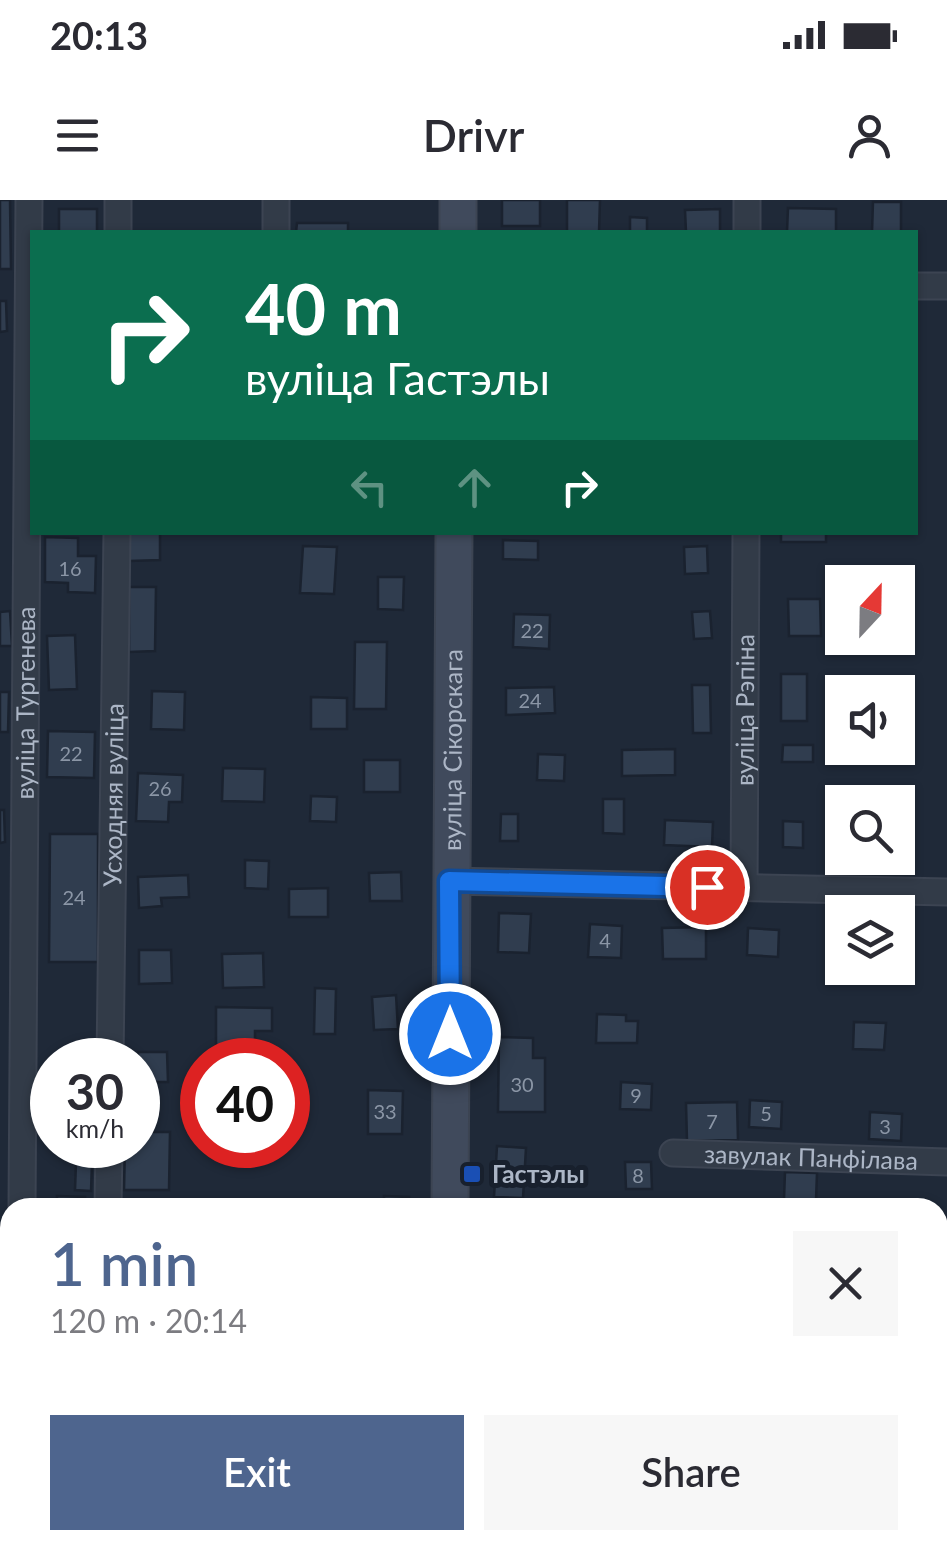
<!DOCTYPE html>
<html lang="en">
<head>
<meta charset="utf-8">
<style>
	:root { --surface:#fff; --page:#f7f7f7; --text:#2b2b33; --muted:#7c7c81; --accent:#4e658e }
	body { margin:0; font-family:Lato,sans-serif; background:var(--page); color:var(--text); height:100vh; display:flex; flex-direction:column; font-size:38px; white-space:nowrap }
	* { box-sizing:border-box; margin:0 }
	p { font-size:32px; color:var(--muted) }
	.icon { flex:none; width:55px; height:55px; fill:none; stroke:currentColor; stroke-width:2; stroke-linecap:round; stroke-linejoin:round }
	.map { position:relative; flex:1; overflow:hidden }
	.drawer { position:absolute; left:0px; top:998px; width:948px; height:352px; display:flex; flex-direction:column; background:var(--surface); border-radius:30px 30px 0 0; box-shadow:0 2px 8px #0004 }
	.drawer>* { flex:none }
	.banner { position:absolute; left:30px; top:30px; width:888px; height:305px; border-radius:0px; box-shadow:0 2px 8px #0004; background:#0b6e4f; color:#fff; overflow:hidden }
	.needle { width:65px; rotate:22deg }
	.buttons { position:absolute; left:825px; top:365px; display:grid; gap:20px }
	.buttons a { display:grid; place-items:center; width:90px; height:90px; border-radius:0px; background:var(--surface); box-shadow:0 2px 8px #0004; font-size:50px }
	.speed { position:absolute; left:30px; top:838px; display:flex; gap:20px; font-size:50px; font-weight:700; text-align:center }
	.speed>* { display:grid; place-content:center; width:130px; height:130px; border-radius:50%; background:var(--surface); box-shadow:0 2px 8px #0004; line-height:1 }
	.speed small { font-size:25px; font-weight:400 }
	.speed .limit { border:15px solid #d22; background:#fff; color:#111 }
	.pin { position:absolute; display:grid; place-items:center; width:85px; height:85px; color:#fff; margin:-42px; border:5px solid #fff; border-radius:50%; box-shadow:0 2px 10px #0007 }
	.me { position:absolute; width:110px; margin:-55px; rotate:0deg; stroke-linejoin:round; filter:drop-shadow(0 0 8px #0008) }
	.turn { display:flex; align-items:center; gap:35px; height:210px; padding:0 50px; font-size:45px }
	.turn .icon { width:130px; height:130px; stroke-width:2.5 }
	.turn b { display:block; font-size:70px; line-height:85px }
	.lanes { display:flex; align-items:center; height:95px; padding:0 50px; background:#0003; justify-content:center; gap:50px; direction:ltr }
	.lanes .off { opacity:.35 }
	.round { display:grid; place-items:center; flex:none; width:105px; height:105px; border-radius:0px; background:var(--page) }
	.summary { display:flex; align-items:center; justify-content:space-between; height:170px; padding:0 50px }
	h1 { font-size:60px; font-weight:600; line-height:75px; color:var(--accent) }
	.button { display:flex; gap:20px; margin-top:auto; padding:20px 50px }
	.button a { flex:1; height:115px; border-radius:0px; background:var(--accent); color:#fff; font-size:40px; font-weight:600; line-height:115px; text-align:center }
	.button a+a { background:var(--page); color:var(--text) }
	.status { display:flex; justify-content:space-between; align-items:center; height:70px; padding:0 50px; background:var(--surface); direction:ltr }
	.status svg { height:28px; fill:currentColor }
	header { display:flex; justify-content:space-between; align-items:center; height:130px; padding:0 50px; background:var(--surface); font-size:45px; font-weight:600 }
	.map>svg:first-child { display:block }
</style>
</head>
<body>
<div class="status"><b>20:13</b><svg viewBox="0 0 49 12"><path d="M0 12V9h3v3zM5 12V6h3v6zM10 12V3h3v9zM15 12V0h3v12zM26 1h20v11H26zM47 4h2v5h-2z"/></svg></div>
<header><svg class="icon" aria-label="menu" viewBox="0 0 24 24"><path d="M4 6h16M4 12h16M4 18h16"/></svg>Drivr<svg class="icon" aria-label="person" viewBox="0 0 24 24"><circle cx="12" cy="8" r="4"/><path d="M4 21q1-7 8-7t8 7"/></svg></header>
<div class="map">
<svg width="947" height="1348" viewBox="0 0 947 1348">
	<rect width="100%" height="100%" fill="#1f2938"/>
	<g fill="#303d4f" stroke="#1a222f" stroke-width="2.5">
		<polygon points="0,0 10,0 11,69 0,69"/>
		<rect x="502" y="0" width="38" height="26"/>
		<polygon points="567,0 600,0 599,32 567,32"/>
		<polygon points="873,2 901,2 901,32 872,32"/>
		<polygon points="788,8 836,9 836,32 787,32"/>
		<rect x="59" y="9" width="38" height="23"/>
		<polygon points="720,9 720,32 686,32 685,10"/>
		<polygon points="630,17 647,18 647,32 630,32"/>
		<polygon points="297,23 348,23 348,32 296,32"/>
		<polygon points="0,101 6,101 7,131 0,132"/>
		<polygon points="129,332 160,332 160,360 129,361"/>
		<rect x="781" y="332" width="45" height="10"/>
		<polygon points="45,337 78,338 78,356 96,356 95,393 68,392 68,383 45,382"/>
		<polygon points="503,340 538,341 538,360 503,359"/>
		<polygon points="303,346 337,347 334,394 300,393"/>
		<polygon points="707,346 708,373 685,374 684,347"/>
		<polygon points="378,377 404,377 403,410 378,409"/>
		<polygon points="129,387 156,387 155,451 129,452"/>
		<polygon points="788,399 820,399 821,436 789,436"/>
		<polygon points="10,411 12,446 0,446 0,412"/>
		<polygon points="710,411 712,438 694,439 692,412"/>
		<polygon points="514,414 550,415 549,449 513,447"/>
		<polygon points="75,435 77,489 49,490 47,436"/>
		<polygon points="355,442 387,442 386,509 354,509"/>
		<rect x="781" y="474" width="26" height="47"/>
		<polygon points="692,485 710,485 711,533 693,533"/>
		<polygon points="554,487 555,513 506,515 506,488"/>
		<polygon points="152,491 185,492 184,530 151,529"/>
		<polygon points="0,492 9,492 8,532 0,532"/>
		<polygon points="311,497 347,498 347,529 311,529"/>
		<polygon points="48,531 95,532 94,578 47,577"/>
		<polygon points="783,545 813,545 813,562 782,562"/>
		<polygon points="675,549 675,575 622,576 622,550"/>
		<polygon points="538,554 565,555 564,581 537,580"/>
		<rect x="364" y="560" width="36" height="32"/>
		<polygon points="223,568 265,569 264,602 222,601"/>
		<polygon points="138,573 183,575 182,602 169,602 168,622 136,621"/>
		<polygon points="311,596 337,597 336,622 310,621"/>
		<polygon points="603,599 624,599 624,634 603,633"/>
		<polygon points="0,610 4,610 5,642 0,643"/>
		<polygon points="501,614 518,614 518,641 500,641"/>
		<polygon points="665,620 713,622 712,647 664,645"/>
		<polygon points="783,621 803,622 803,648 783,647"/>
		<polygon points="50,634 98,634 98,762 49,762"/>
		<polygon points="245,660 269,661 268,689 245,688"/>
		<polygon points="401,672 402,701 370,701 369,673"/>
		<polygon points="188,675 189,697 161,698 162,706 139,708 138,677"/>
		<polygon points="328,688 328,717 289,717 289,689"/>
		<polygon points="499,713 531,714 529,753 498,752"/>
		<polygon points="590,724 622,726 621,758 588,757"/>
		<polygon points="706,727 706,759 663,759 662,728"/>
		<polygon points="748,728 779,730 778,757 747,755"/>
		<polygon points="898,736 908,736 907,763 898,763"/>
		<polygon points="139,750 171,750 172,783 139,784"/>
		<polygon points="263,753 264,787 223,788 222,754"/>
		<polygon points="315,788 336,789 335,834 314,834"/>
		<polygon points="396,795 398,829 374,830 372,797"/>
		<polygon points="216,807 272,808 272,831 255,831 255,858 216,858"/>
		<polygon points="597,814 626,815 626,821 638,821 637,843 596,843"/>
		<polygon points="854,822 886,823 884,850 853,849"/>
		<polygon points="499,837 533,838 533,858 545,858 545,912 498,912"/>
		<polygon points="138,852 167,852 168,882 138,882"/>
		<polygon points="621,882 652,884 651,910 620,909"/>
		<polygon points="368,890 403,891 402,934 368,934"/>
		<polygon points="750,900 782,902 781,929 749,927"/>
		<polygon points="737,902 738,940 687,941 686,903"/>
		<polygon points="870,912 902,914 901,941 869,939"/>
		<polygon points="138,932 170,932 169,990 124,990 125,945 138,945"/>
		<polygon points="230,945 259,945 259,950 230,949"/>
		<polygon points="497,946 526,948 523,998 494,997"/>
		<polygon points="76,962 92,963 91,991 75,990"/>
		<polygon points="625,962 651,962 652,989 626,989"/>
		<polygon points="785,972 817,973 816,1000 784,999"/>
		<polygon points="57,996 85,997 85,1008 57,1008"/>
		<polygon points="384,996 409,997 409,1008 384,1008"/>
		<polygon points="0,1109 6,1109 10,1161 0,1161"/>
		<polygon points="0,1324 10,1324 12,1348 0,1348"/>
		<polygon points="49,1340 77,1340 77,1348 50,1348"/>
		<rect x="142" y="1340" width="31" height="8"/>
		<rect x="363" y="1340" width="25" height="8"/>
		<rect x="687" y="1340" width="26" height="8"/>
		<polygon points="797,1340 836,1340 835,1348 797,1348"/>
	</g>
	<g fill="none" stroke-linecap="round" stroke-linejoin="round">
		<defs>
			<g id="street">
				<polyline points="276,0 276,32"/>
				<polyline points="747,0 747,32"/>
				<polyline points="118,32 118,0"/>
				<polyline points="915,86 947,86"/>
				<polyline points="449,681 947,692"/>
				<path id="s1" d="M 744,688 L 746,332"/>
				<path id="s2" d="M 110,860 L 117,332"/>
				<path id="s3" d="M 673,953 L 947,962"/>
				<path id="s4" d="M 22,1008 L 29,0"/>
				<polyline points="108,1008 109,945"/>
				<polyline points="0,1087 10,1085"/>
				<polyline points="938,1149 947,1150"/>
				<polyline points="674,1340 674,1348"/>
				<polyline points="191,1348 191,1340"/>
				<polyline points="866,1348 866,1340"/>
			</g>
			<g id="secondary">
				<polyline points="458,32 458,0"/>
				<path id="s5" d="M 450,1008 L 454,332"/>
				<polyline points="446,1348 447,1340"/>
			</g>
		</defs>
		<use href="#street" stroke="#3c4452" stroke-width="29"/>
		<use href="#secondary" stroke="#3c4452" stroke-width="39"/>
		<use href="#street" stroke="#323b48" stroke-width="25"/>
		<use href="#secondary" stroke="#404a5c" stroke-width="35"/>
	</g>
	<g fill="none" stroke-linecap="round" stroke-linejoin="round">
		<defs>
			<polyline id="route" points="450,834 449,681 707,687"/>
		</defs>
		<use href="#route" stroke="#114b97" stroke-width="25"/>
		<use href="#route" stroke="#1a73e8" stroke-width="18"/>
	</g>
	<rect fill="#1a4fb4" stroke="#18202d" stroke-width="4" x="462" y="964" width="20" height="20" rx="5"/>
	<g text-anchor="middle" stroke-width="10" stroke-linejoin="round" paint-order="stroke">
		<g font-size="20" fill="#8b96a6">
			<text x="70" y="376">16</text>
			<text x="532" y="438">22</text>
			<text x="530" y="508">24</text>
			<text x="71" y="561">22</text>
			<text x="160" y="596">26</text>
			<text x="74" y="705">24</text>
			<text x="605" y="748">4</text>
			<text x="522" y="892">30</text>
			<text x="636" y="903">9</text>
			<text x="385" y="919">33</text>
			<text x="766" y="921">5</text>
			<text x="712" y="929">7</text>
			<text x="885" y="934">3</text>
			<text x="638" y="983">8</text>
		</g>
		<g font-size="25" fill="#acb6c6" stroke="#18202d">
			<text dy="9" stroke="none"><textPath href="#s4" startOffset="505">вуліца Тургенева</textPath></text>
			<text dy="9" stroke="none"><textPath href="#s1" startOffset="178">вуліца Рэпіна</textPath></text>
			<text dy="9" stroke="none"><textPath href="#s5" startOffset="458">вуліца Сікорскага</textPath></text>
			<text dy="9" stroke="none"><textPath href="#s2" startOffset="265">Усходняя вуліца</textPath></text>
			<text dy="9" stroke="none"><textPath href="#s3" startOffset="138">завулак Панфілава</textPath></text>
		</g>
		<g font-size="25" font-weight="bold" fill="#acb6c6" stroke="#18202d" text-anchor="start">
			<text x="492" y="983">Гастэлы</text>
		</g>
	</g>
</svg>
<div class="buttons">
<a><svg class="needle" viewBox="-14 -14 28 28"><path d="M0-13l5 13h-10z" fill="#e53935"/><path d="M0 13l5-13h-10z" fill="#7c7c81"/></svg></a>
<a><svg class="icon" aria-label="sound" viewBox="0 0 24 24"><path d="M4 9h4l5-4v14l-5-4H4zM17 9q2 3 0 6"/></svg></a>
<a><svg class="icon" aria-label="search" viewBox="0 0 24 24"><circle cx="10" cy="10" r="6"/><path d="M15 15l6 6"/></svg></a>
<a><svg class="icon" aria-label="layers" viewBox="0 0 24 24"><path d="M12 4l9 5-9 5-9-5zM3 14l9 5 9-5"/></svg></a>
</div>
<div class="speed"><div>30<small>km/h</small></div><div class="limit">40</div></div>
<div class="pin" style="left:707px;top:687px;background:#d93025"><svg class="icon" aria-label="arrive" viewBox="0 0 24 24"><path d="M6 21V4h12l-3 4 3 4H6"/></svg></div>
<svg class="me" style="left:450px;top:834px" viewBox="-20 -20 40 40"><circle r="17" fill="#1a73e8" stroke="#fff" stroke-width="3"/><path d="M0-11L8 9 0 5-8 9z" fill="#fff"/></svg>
<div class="banner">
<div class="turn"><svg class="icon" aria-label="right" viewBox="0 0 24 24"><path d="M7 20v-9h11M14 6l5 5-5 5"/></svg><div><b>40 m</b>вуліца Гастэлы</div></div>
<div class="lanes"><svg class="icon off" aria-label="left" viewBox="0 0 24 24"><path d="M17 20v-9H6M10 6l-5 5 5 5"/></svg><svg class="icon off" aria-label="ahead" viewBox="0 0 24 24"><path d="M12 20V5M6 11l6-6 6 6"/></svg><svg class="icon" aria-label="right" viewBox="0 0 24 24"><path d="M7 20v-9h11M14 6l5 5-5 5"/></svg></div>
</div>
<section class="drawer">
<div class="summary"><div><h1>1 min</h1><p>120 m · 20:14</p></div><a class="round"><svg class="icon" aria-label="close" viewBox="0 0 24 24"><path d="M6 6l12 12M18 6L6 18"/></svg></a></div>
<div class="button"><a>Exit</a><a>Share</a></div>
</section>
</div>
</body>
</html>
